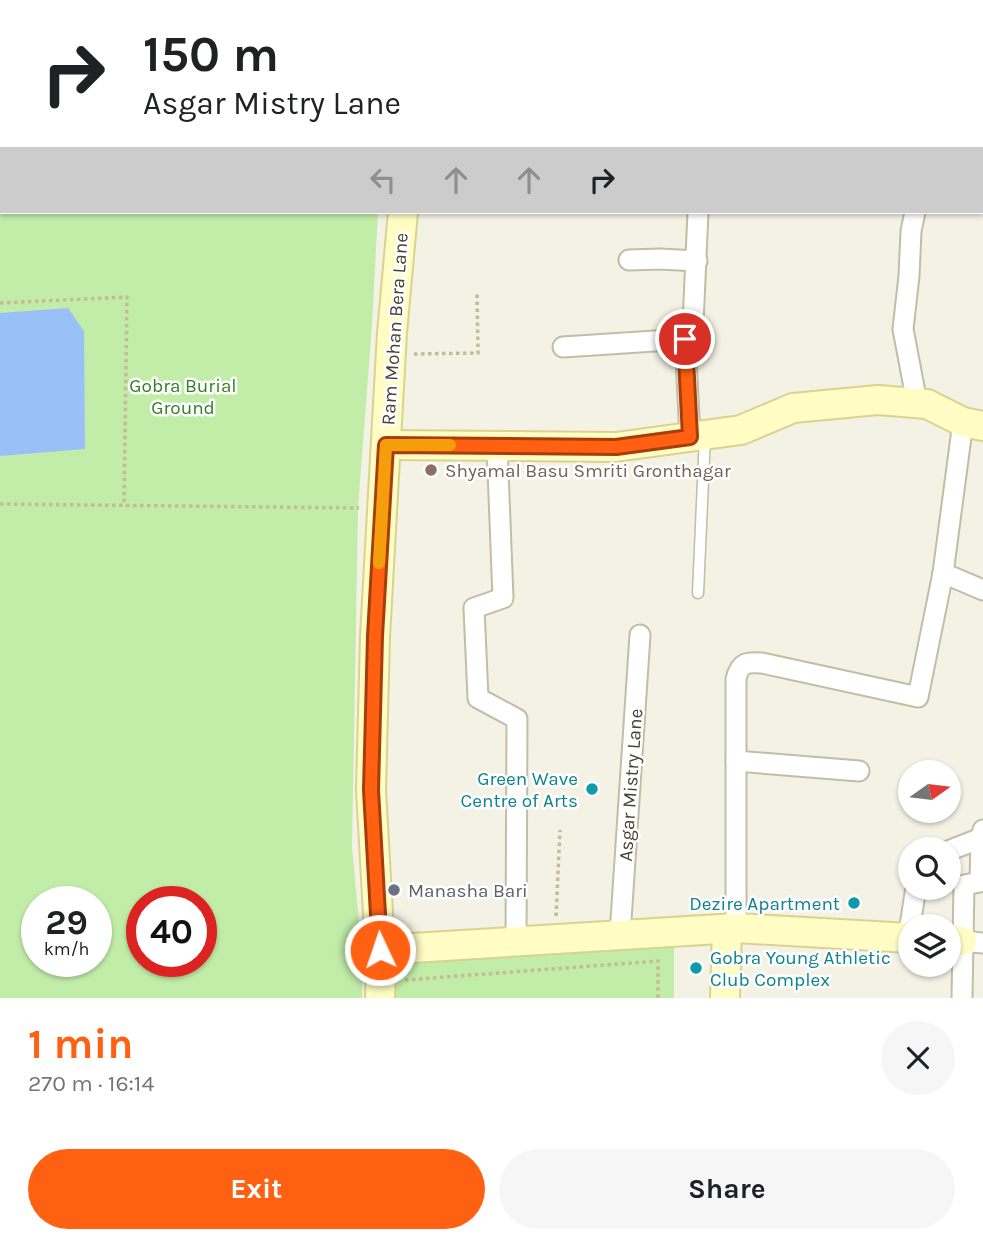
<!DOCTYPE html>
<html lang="en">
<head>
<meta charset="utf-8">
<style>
	:root { --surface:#fff; --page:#f6f6f6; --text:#202124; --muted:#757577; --accent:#ff6011 }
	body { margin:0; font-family:Karla,sans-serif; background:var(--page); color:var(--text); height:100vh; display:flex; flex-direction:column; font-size:26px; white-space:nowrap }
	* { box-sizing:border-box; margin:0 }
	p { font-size:23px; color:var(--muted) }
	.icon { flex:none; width:38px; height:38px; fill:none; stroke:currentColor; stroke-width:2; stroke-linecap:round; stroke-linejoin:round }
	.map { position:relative; height:998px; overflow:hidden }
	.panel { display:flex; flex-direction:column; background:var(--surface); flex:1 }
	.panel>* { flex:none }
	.guide { position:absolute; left:0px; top:0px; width:984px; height:214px; box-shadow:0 2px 5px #0004; background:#fff; color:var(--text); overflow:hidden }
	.needle { width:46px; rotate:76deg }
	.controls { position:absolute; left:898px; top:760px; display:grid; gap:14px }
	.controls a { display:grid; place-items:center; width:63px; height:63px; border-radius:50%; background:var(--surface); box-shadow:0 2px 5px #0004; font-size:35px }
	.speed { position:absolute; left:21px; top:886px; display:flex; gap:14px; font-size:35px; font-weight:700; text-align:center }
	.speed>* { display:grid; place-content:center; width:91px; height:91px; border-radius:50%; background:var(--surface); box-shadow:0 2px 5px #0004; line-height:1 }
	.speed small { font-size:18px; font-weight:400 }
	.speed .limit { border:10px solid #d22; background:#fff; color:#111 }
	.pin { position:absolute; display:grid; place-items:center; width:60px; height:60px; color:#fff; margin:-30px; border:4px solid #fff; border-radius:50%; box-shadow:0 2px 7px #0007 }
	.me { position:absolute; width:77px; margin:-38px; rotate:357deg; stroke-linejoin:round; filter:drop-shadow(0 0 5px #0008) }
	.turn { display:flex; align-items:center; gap:24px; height:147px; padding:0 28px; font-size:32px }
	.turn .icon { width:91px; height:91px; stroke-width:2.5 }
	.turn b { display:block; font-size:49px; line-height:60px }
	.lanes { display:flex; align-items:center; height:66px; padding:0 28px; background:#0003; justify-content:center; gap:35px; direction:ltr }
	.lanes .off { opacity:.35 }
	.round { display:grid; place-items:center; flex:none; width:74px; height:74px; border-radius:37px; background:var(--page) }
	.overview { display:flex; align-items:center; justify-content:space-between; height:119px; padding:0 28px }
	h1 { font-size:42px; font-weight:700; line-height:52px; color:var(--accent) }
	.primary-button { display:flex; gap:14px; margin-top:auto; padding:14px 28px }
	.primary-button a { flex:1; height:80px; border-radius:42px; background:var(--accent); color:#fff; font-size:28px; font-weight:700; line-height:80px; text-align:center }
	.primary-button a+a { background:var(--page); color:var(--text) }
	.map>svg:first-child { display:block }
</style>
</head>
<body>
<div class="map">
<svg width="983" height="998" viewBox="0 0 983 998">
	<rect width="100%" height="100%" fill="#f4f2e5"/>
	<g fill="#c2eda9" fill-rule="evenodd">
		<path d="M 0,0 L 385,0 L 385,2 L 2,2 L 2,212 L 378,212 L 372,325 L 358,508 L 352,847 L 363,965 L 362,998 L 0,998 ZM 37,901 L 96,901 L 96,961 L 37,961 ZM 142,901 L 201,901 L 201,961 L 142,961 Z"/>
		<polygon points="674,945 674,998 387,998 386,964"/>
	</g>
	<polygon fill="#9ac0f8" points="68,308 84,331 85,449 0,456 0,313"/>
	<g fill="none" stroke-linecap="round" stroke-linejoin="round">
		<defs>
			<polyline id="lane" points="698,593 705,436"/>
			<g id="street">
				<polyline points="915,212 911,231 909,276 903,329 917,403"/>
				<polyline points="629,260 660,259 697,261"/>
				<polyline points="685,339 690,437"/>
				<polyline points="563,347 685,339 693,324 698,212"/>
				<polyline points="963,422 943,573 983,590"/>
				<polyline points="497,445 503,598 474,608 478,698 517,719 516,942"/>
				<polyline points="736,761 859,771"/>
				<polyline points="948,851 981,838 983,830"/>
				<polyline points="910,926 916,887"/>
				<path d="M 736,928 L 736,679 C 740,662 747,662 762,663 L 918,697 L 943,573"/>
				<polyline points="620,935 640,635"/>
				<polyline points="962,941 983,943"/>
				<polyline points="962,998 964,885 980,882 981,838 983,838"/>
			</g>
			<g id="secondary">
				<polyline points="411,2 411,0"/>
				<polyline points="386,445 616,447 741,430 793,408 878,400 927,404 963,422 983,426"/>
				<polyline points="948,940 962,941"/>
				<polyline points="380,950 736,928 910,938"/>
				<polyline points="380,998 381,967 371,790 375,637 392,333 403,212"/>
				<polyline points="725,998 727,929"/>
			</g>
		</defs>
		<use href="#lane" stroke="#c1bda6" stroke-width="13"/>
		<use href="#street" stroke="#c1bda6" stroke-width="23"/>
		<use href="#secondary" stroke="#d9d38f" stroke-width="32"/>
		<g stroke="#c4bc96" stroke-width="3.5" stroke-dasharray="3.5 3.5" stroke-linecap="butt">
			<polyline points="0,303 127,297 124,506"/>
			<polyline points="414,354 478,353 477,294"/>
			<polyline points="0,504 359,508"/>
			<polyline points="556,916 560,830"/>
			<polyline points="405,980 658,961 658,998"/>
		</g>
		<use href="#lane" stroke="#fff" stroke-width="10"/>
		<use href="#street" stroke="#fff" stroke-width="19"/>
		<use href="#secondary" stroke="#fffcc4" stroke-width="28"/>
	</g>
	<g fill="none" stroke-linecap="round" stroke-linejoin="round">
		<defs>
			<polyline id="route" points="380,950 371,790 375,636 386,445 616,447 690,437 685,339"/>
		</defs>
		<use href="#route" stroke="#a63e0b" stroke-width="18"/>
		<use href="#route" stroke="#ff6011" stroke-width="12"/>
		<polyline stroke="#f59e0b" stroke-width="12" points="379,563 386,445 450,445"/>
	</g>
	<circle fill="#8d6e63" stroke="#fff" stroke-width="2.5" cx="431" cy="470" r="7"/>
	<g fill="#0f9aa8" stroke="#fff" stroke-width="2.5">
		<circle cx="592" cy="789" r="7"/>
		<circle cx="854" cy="903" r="7"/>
		<circle cx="696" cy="968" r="7"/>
	</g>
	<circle fill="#6b7280" stroke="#fff" stroke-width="2.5" cx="394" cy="890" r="7"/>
	<g text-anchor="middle" stroke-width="5" stroke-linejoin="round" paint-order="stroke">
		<g font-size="19" fill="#474334" stroke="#fff">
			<text transform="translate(394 329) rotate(-86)" y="7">Ram Mohan Bera Lane</text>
			<text transform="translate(630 785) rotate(-86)" y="7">Asgar Mistry Lane</text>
		</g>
		<g font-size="19" fill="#337f21" stroke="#fff">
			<text x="183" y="392">Gobra Burial<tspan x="183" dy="22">Ground</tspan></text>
		</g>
		<g font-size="19" fill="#785e54" stroke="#fff" text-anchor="start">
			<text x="445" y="477">Shyamal Basu Smriti Gronthagar</text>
		</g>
		<g font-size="19" fill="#0d838f" stroke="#fff" text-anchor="end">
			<text x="578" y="785">Green Wave<tspan x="578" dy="22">Centre of Arts</tspan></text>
			<text x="840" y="910">Dezire Apartment</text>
			<text x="710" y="964" text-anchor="start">Gobra Young Athletic<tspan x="710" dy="22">Club Complex</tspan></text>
		</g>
		<g font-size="19" fill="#5b616d" stroke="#fff" text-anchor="start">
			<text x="408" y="897">Manasha Bari</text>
		</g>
	</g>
</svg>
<div class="controls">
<a><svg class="needle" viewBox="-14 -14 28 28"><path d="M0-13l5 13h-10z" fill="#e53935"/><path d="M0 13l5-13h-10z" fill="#757577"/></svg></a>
<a><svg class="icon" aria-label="search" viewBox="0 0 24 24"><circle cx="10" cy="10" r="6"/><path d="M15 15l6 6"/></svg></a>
<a><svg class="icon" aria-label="layers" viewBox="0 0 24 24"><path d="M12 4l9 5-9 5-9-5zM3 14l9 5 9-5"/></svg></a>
</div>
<div class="speed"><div>29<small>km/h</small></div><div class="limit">40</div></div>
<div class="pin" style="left:685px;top:339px;background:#d93025"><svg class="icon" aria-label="arrive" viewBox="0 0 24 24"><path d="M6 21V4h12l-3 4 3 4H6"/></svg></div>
<svg class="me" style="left:380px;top:950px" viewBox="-20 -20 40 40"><circle r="17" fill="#ff6011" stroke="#fff" stroke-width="3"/><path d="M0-11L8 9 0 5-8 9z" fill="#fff"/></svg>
<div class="guide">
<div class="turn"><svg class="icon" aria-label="right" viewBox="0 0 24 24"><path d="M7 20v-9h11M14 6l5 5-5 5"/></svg><div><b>150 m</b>Asgar Mistry Lane</div></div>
<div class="lanes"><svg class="icon off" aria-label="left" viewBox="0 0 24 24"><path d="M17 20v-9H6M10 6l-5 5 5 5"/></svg><svg class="icon off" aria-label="ahead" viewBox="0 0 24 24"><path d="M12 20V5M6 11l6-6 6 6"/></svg><svg class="icon off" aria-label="ahead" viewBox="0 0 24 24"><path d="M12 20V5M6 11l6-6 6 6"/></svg><svg class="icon" aria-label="right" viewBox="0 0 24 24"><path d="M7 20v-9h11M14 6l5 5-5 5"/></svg></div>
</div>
</div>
<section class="panel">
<div class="overview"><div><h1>1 min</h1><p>270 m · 16:14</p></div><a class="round"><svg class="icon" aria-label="close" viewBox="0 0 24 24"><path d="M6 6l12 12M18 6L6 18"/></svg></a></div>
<div class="primary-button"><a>Exit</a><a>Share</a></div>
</section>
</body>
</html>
